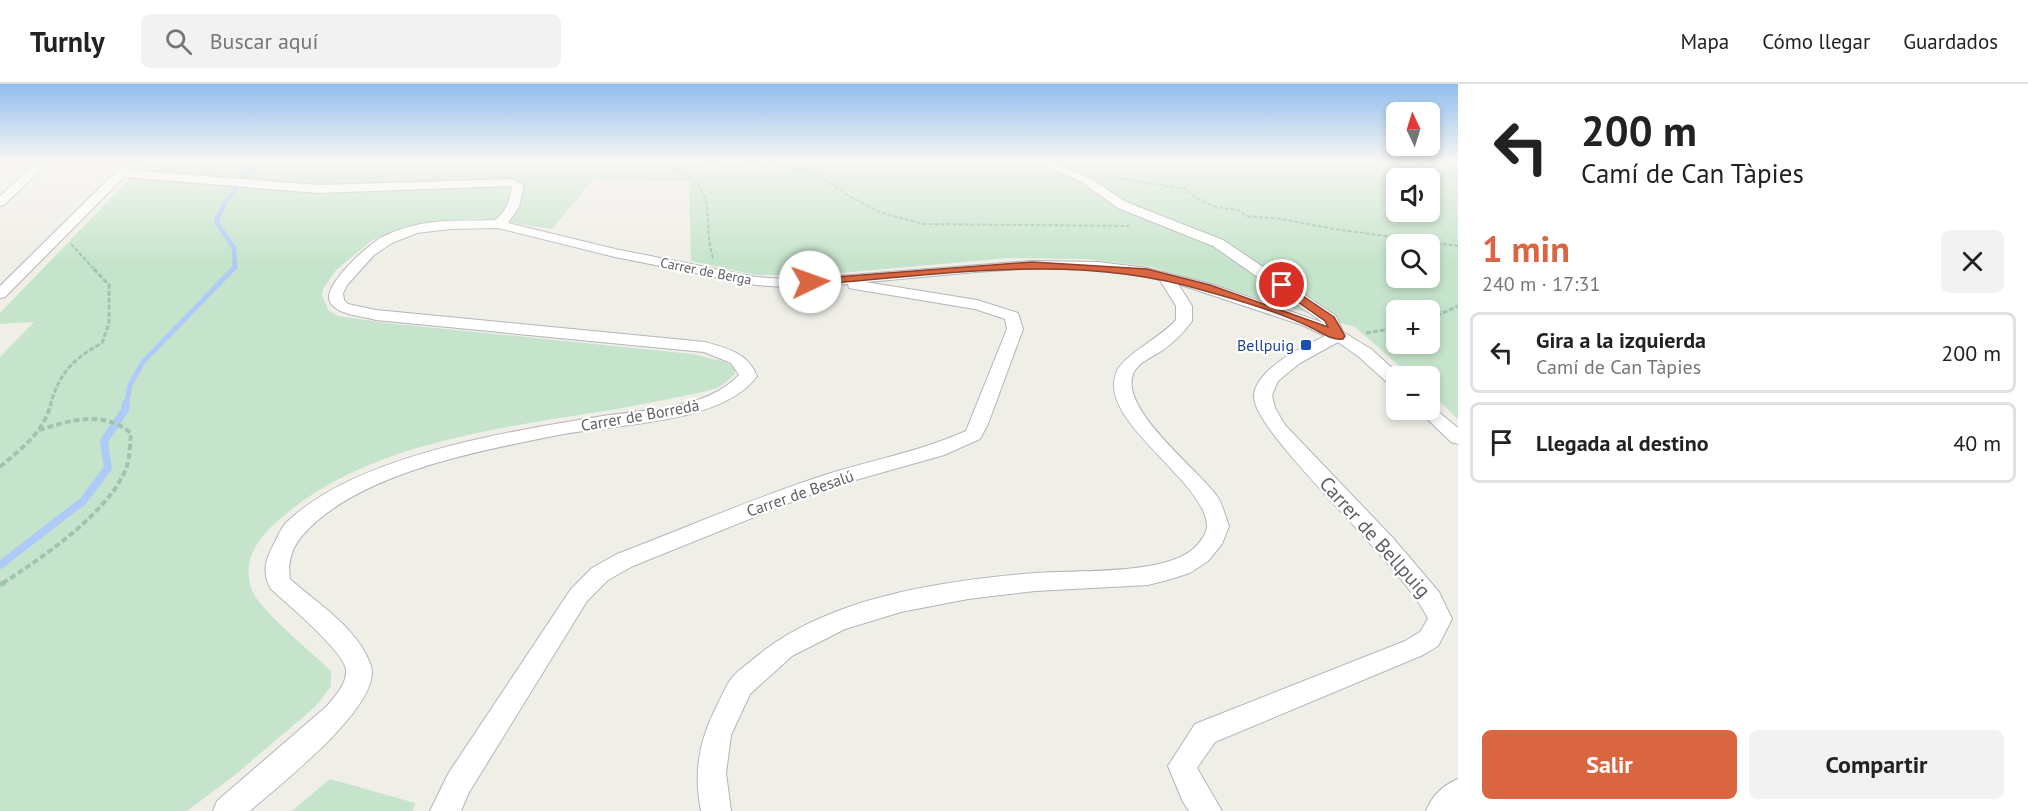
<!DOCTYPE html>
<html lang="es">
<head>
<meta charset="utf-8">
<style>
	:root { --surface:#fff; --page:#f2f2f2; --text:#222; --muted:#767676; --line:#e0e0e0; --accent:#da6641 }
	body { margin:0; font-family:"PT Sans",sans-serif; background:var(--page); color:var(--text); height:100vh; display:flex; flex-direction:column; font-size:22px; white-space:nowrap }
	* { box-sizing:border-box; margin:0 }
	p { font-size:20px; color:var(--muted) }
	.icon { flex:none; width:33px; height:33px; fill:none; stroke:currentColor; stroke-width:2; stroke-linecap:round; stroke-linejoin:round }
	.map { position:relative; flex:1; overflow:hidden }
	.side { display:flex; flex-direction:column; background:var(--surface); width:570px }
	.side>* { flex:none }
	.top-card { background:#fff; color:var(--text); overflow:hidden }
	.needle { width:39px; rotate:356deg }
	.fabs { position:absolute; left:1386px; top:18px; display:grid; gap:12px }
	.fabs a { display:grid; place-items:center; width:54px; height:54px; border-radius:9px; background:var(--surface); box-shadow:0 3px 9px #0003; font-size:30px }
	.pin { position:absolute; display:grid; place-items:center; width:51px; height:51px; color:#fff; margin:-26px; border:3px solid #fff; border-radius:50%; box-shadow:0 2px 6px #0007 }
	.me { position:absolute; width:66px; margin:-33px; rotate:87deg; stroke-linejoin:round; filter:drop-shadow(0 0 4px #0008) }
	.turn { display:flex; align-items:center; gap:21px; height:126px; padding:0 24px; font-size:27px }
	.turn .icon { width:78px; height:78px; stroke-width:2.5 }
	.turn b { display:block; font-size:42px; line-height:51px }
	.round { display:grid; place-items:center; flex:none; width:63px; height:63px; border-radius:9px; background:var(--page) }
	.head { display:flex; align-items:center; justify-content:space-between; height:102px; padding:0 24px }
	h1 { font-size:36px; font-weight:800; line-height:45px; color:var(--accent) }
	.cta { display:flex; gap:12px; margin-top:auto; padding:12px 24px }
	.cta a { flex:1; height:69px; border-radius:9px; background:var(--accent); color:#fff; font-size:24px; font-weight:800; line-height:69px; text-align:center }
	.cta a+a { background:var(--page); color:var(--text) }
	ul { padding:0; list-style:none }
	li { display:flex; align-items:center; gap:18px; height:81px; margin:0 12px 9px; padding:0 12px; border:3px solid var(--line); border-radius:9px }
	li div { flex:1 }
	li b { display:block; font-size:22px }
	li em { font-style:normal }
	header { display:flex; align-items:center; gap:36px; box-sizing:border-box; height:84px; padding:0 30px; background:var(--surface); border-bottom:2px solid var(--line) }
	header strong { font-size:28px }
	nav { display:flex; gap:33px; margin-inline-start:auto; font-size:21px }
	.search { width:420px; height:54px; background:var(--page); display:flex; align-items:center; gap:15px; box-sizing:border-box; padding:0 21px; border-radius:9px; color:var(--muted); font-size:22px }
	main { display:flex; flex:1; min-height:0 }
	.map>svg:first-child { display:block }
</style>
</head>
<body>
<header>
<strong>Turnly</strong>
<div class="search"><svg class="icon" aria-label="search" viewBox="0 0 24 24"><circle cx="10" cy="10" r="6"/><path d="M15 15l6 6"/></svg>Buscar aquí</div>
<nav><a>Mapa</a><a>Cómo llegar</a><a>Guardados</a></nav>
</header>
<main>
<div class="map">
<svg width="1458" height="727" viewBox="0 0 1458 727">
	<rect width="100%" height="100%" fill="#efeee7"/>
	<g fill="#c6e4cb" fill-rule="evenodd">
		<path d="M 148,76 L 1458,76 L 1458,335 L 1430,309 L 1430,292 L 1411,292 L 1355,243 L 1152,183 L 1087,175 L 1007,174 L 841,189 L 784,191 L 756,191 L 691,177 L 689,98 L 593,96 L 552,145 L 480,134 L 419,140 L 394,147 L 371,157 L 336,186 L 323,205 L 322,212 L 329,227 L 338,232 L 386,239 L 693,270 L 725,278 L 734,283 L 735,290 L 720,303 L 707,307 C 678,313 650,319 622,324 C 510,343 368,356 280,435 C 258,454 241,476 252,506 C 260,527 313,569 331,587 L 331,602 L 316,622 L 235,691 L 187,727 L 0,727 L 0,273 L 34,238 L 0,240 L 0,229 ZM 1396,94 L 1430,94 L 1430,128 L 1396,128 ZM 1396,160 L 1430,160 L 1430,194 L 1396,194 ZM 1396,226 L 1430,226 L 1430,260 L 1396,260 Z"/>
		<polygon points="330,695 415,719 413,727 292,727"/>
	</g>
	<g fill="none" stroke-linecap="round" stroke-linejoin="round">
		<polyline stroke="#aecbf8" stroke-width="4.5" points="235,184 234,164 216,137 225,119 258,76"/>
		<polyline stroke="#aecbf8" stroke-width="5" points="126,322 130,301 143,278 235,183"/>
		<polyline stroke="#aecbf8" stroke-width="8" points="0,481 83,417 108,384 104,357 125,326 126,320"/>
		<defs>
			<g id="street">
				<polygon points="39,76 51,76 4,121 0,122 0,112"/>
				<path d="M 1030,76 L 1046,76 L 1090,94 L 1126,118 L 1223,156 L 1336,232 L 1343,248 L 1371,265 L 1401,292 L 1396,292 L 1396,302 L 1390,301 L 1359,273 L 1338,258 L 1300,279 L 1278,297 L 1272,311 L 1275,324 L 1285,341 L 1393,454 L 1439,508 L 1452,535 L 1438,562 L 1423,571 L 1215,658 L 1197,684 L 1222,727 L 1189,727 L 1183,718 L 1168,682 L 1195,640 L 1405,557 L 1420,548 L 1428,535 C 1405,482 1252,349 1254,312 C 1255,285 1304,262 1325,252 L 1302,241 L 1178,200 L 1192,222 L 1192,237 C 1184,248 1174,258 1163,266 C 1154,272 1139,278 1134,288 C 1116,323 1199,386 1217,412 C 1223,421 1225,432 1229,442 L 1222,460 L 1208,477 L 1190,489 L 1171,495 L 1148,501 L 1035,507 L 968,515 L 901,528 L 845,545 L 792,572 L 750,610 L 731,651 L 726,689 L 731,727 L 701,727 C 694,691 698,661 714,628 C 719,618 724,605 731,595 C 736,588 745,582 751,577 C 824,513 941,497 1035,489 C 1076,486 1164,491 1193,465 C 1199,460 1207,450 1207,442 C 1206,396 1094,336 1117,287 C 1124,271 1161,253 1176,236 L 1176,222 L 1160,196 C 1068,172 959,191 865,198 L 977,216 L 1018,229 L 1023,245 L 988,340 L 980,355 L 944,371 L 845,399 L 799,415 L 633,482 L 608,496 L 587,517 L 468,710 L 461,727 L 430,727 L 448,690 L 571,505 L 592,484 L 617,470 C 688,443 758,412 831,389 C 877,375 921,367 966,347 L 1007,245 L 1005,235 L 975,225 L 854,205 L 849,204 L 848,200 L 785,203 L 756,201 L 615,173 L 498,144 L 450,145 L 417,149 L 392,159 L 374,171 L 348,200 L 343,209 L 344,216 L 348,220 L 376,226 L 705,258 C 727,264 748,269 757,292 C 724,339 618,340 564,350 C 487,365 377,385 317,437 C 298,453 286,470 290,495 C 318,520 359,545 371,582 C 383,621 278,702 250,727 L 213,727 L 217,717 L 327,622 C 335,612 347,600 346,586 C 345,568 286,519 271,505 C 261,488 266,474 275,458 C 278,452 281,444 286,439 C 354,372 506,348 597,333 C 643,325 705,327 739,291 L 731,279 L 704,268 L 376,236 C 363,232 337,231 330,218 C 322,201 368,161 382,153 C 391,149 402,144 412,142 C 438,135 468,137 495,136 C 506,127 510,117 512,103 L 509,102 L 319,109 L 124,93 L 5,213 L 0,214 L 0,202 L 126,78 L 134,78 L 136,80 L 130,86 L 319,101 L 510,95 L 524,101 L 519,123 L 508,139 L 615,165 L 756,193 L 785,195 L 838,192 L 1032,177 L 1098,178 L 1147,184 L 1211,200 L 1324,239 L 1213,162 L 1118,124 L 1082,98 Z"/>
				<polygon points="1430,321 1458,344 1458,360 1451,358 1418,326 1430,326"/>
				<path d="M 1458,695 L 1458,727 L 1426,727 C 1432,712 1443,701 1458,695 Z"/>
			</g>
		</defs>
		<use href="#street" stroke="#b4b5ba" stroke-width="2"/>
		<g stroke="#9fc5b0" stroke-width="2" stroke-dasharray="4 2" stroke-linecap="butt">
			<polyline points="1384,76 1408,84 1458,89"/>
			<polyline points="1111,93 1185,105 1200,116 1216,123 1238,126 1246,132 1281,135 1334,145 1458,162"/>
			<polyline points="71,160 93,184"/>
			<path d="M 713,174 C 701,135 721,106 676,86 L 676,83 L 731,76 L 786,80 L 820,92 L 849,112 L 879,128 L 923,140 L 1129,142"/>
		</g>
		<g stroke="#9fc5b0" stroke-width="3" stroke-dasharray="5 2" stroke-linecap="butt">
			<polyline points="1430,235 1458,222"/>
			<polyline points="1366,249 1396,244"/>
			<path d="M 50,322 C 59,289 73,275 102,259 L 109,239 L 109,201 L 92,183"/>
		</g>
		<g stroke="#9fc5b0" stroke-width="4" stroke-dasharray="6 3" stroke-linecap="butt">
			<path d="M 0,383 C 22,364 43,349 51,320"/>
			<path d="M 3,499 C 42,474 111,427 127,382 C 130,372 130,359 131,349 C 102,326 72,336 39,346"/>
		</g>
		<polyline stroke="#9fc5b0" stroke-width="5" stroke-dasharray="8 4" stroke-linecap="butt" points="0,501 5,498"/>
		<use href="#street" fill="#fff" fill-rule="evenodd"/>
	</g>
	<linearGradient id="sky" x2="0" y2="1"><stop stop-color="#91bdee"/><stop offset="0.43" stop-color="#f8f7f4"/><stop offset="1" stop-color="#f8f7f4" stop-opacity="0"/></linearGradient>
	<rect width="1458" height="178" fill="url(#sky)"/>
	<path fill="#da6641" stroke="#8e422a" stroke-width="1.5" d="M 1032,178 L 1147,185 L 1210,201 L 1328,243 L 1325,237 L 1278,204 L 1278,199 L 1282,198 L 1334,233 L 1345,252 L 1343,255 C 1332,257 1319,247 1310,243 C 1276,227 1238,216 1202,206 C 1075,168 940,191 810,201 L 805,198 L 810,195 Z"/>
	<rect fill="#1a4fb4" stroke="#fff" stroke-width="2" x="1300" y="255" width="12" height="12" rx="3"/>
	<g text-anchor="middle" stroke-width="4.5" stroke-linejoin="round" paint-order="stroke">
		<g font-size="14" fill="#5e6066" stroke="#fff">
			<text transform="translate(706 187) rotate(11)" y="5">Carrer de Berga</text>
		</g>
		<g font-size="16" fill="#164399" stroke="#fff" text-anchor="end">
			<text x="1294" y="267">Bellpuig</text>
		</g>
		<g font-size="16" fill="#5e6066" stroke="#fff">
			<text transform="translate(640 331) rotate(-10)" y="6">Carrer de Borredà</text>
			<text transform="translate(800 409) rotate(-19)" y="6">Carrer de Besalú</text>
		</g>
		<g font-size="20" fill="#5e6066" stroke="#fff">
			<text transform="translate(1375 453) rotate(48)" y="7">Carrer de Bellpuig</text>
		</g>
	</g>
</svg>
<div class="fabs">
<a><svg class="needle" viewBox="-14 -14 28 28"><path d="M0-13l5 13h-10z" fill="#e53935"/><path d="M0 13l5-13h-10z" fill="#767676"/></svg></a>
<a><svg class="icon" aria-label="sound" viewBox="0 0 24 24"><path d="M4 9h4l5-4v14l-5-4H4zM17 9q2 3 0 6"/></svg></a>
<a><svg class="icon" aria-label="search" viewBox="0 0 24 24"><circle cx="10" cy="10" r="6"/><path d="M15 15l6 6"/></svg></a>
<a>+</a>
<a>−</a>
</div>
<div class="pin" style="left:1282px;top:201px;background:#d93025"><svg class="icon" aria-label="arrive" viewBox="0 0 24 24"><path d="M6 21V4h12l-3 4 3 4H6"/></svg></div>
<svg class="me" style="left:810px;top:198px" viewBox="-20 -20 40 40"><circle r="19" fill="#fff"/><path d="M0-13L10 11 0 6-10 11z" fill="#da6641"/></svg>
</div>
<section class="side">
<div class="top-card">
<div class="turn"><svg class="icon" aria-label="left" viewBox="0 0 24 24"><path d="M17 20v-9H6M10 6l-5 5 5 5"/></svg><div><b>200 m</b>Camí de Can Tàpies</div></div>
</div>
<div class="head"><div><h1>1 min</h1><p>240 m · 17:31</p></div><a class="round"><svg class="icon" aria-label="close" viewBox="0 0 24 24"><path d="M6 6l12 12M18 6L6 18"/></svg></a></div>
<ul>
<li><svg class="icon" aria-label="left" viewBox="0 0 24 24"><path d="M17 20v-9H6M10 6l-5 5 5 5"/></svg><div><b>Gira a la izquierda</b><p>Camí de Can Tàpies</p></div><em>200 m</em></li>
<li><svg class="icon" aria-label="arrive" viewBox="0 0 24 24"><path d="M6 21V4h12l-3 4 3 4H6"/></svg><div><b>Llegada al destino</b></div><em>40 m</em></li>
</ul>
<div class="cta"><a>Salir</a><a>Compartir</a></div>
</section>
</main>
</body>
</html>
